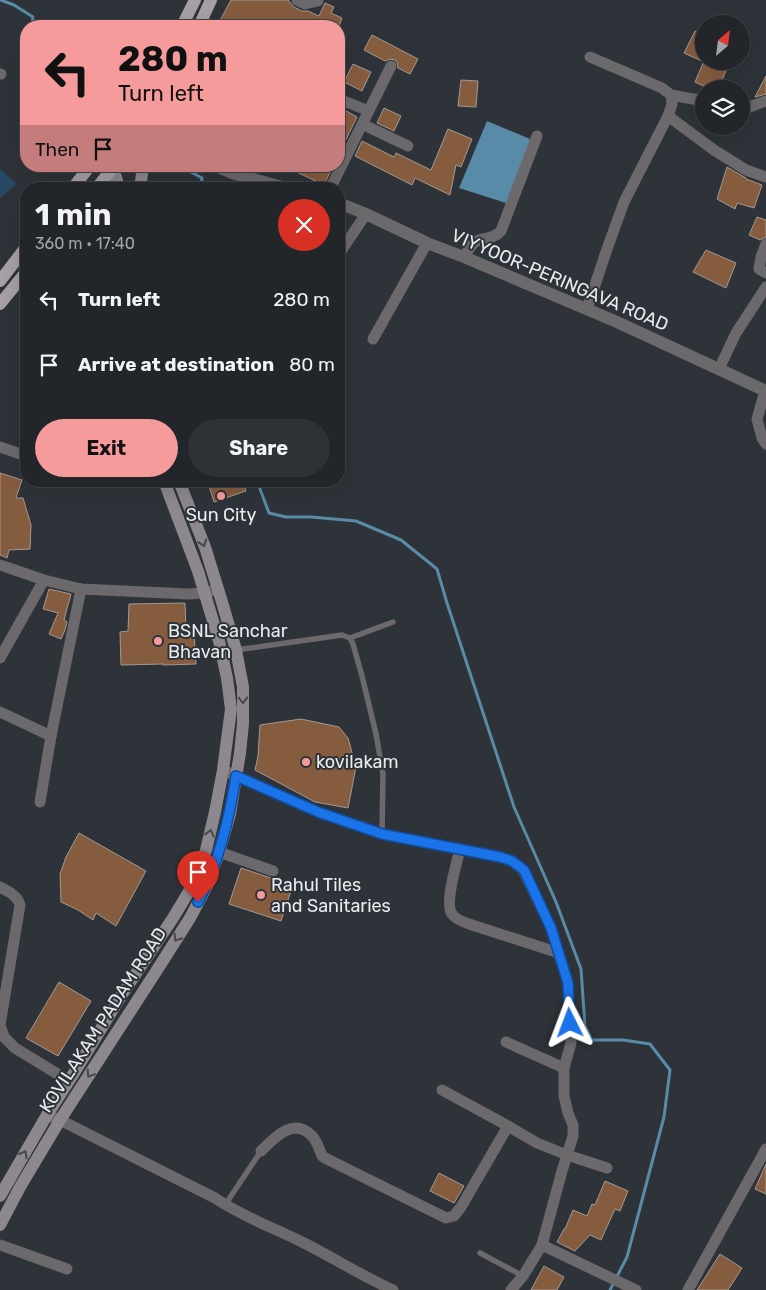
<!DOCTYPE html>
<html lang="en">
<head>
<meta charset="utf-8">
<style>
	:root { --surface:#22262a; --page:#2e3236; --text:#f1f3f6; --muted:#a2a5a8; --line:#3f4347; --accent:#f59b9c }
	body { margin:0; font-family:Rubik,sans-serif; background:var(--page); color:var(--text); height:100vh; display:flex; flex-direction:column; font-size:19px; white-space:nowrap }
	* { box-sizing:border-box; margin:0 }
	p { font-size:16px; color:var(--muted) }
	.icon { flex:none; width:28px; height:28px; fill:none; stroke:currentColor; stroke-width:2; stroke-linecap:round; stroke-linejoin:round }
	.map { position:relative; flex:1; overflow:hidden }
	.drawer { position:absolute; left:20px; top:182px; width:325px; height:305px; display:flex; flex-direction:column; background:var(--surface); border-radius:20px; box-shadow:0 5px 20px #0002,0 0 0 1px var(--line) }
	.drawer>* { flex:none }
	.banner { position:absolute; left:20px; top:20px; width:325px; height:152px; border-radius:20px; box-shadow:0 5px 20px #0002,0 0 0 1px var(--line); background:#f59b9c; color:#111; overflow:hidden }
	.needle { width:32px; rotate:28deg }
	.fabs { position:absolute; left:695px; top:15px; display:grid; gap:10px }
	.fabs a { display:grid; place-items:center; width:55px; height:55px; border-radius:50%; background:var(--surface); box-shadow:0 5px 20px #0002,0 0 0 1px var(--line); font-size:25px }
	.pin { position:absolute; display:grid; place-items:center; width:42px; height:42px; color:#fff; margin:-51px -21px; border-radius:50% 50% 50% 0; rotate:-45deg; box-shadow:0 0 5px #0007 }
	.pin .icon { rotate:45deg }
	.me { position:absolute; width:55px; margin:-28px; rotate:357deg; stroke-linejoin:round; filter:drop-shadow(0 0 4px #0008) }
	.turn { display:flex; align-items:center; gap:18px; height:105px; padding:0 15px; font-size:22px }
	.turn .icon { width:65px; height:65px; stroke-width:2.5 }
	.turn b { display:block; font-size:35px; line-height:42px }
	.then { display:flex; align-items:center; height:48px; padding:0 15px; background:#0003; gap:10px; font-size:19px }
	.round { display:grid; place-items:center; flex:none; width:52px; height:52px; border-radius:26px; background:var(--page) }
	.overview { display:flex; align-items:center; justify-content:space-between; height:85px; padding:0 15px }
	h1 { font-size:30px; font-weight:700; line-height:38px }
	.action { display:flex; gap:10px; margin-top:auto; padding:10px 15px }
	.action a { flex:1; height:58px; border-radius:30px; background:var(--accent); color:#111; font-size:20px; font-weight:700; line-height:58px; text-align:center }
	.action a+a { background:var(--page); color:var(--text) }
	ul { padding:0; list-style:none }
	li { display:flex; align-items:center; gap:15px; height:65px; padding:0 15px }
	li div { flex:1 }
	li b { display:block; font-size:19px }
	li em { font-style:normal }
	.map>svg:first-child { display:block }
</style>
</head>
<body>
<div class="map">
<svg width="766" height="1290" viewBox="0 0 766 1290">
	<rect width="100%" height="100%" fill="#2d3338"/>
	<polygon fill="#294864" points="0,169 17,184 0,198"/>
	<polygon fill="#588ba8" points="487,121 530,139 512,205 459,188"/>
	<g fill="none" stroke-linecap="round" stroke-linejoin="round">
		<g stroke="#588ba8" stroke-width="3">
			<polyline points="1,0 14,5 33,17 32,26"/>
			<polyline points="26,65 23,83 26,85"/>
			<polyline points="180,166 202,178 201,189"/>
			<polyline points="257,481 269,513 286,517 311,517 356,521 401,540 437,569 447,603 514,807 556,902 581,969 585,1026 592,1040 623,1040 650,1044 670,1070 664,1117 627,1257 610,1290"/>
		</g>
	</g>
	<g fill="#865c3f" stroke="#a29994">
		<polygon points="231,0 288,0 294,7 302,11 308,11 319,16 325,3 334,7 331,13 342,18 339,26 217,26"/>
		<polygon points="695,31 704,35 704,62 684,53"/>
		<polygon points="372,35 418,59 410,74 398,68 397,62 395,60 390,59 385,61 364,50"/>
		<polygon points="704,61 723,61 729,64 718,89 710,89 695,82"/>
		<polygon points="353,64 371,72 362,91 344,82"/>
		<polygon points="766,76 766,94 755,97"/>
		<polygon points="461,80 478,81 476,107 458,106"/>
		<polygon points="341,108 357,117 339,154 339,113"/>
		<polygon points="384,108 401,116 394,131 377,123"/>
		<polygon points="448,129 472,139 461,167 456,165 450,195 415,178 412,185 355,156 362,141 394,157 396,153 431,170"/>
		<polygon points="284,166 333,166 324,185"/>
		<polygon points="727,167 746,178 746,179 762,185 754,208 737,203 735,209 717,199"/>
		<polygon points="757,217 766,220 766,237 760,240 749,235"/>
		<polygon points="706,250 736,263 726,288 693,272"/>
		<polygon points="0,473 22,480 16,498 23,498 31,525 30,549 9,550 7,558 0,555"/>
		<polygon points="222,481 243,481 246,491 214,502 209,486"/>
		<polygon points="49,589 71,594 64,620 67,622 65,630 61,639 49,634 58,613 43,609"/>
		<polygon points="185,603 186,629 194,631 196,664 163,665 163,664 121,665 120,632 128,631 129,604"/>
		<polygon points="301,719 339,727 348,738 356,767 348,808 315,802 255,770 258,756 260,725"/>
		<polygon points="79,833 146,871 116,926 96,913 93,920 78,910 61,902 60,874 66,857"/>
		<polygon points="241,868 271,878 276,878 293,885 281,921 229,904"/>
		<polygon points="59,982 91,1001 58,1056 26,1038"/>
		<polygon points="766,1164 766,1194 755,1189"/>
		<polygon points="439,1173 464,1186 454,1203 430,1191"/>
		<polygon points="605,1181 628,1191 620,1211 615,1209 601,1240 590,1235 575,1251 557,1242 564,1229 565,1229 573,1210 587,1216 592,1204 595,1205"/>
		<polygon points="720,1254 742,1268 728,1290 697,1290"/>
		<polygon points="544,1266 564,1277 557,1290 531,1290"/>
	</g>
	<g fill="none" stroke-linecap="round" stroke-linejoin="round">
		<g stroke="#6c696c" stroke-width="5.5">
			<polyline points="350,638 393,622"/>
			<polyline points="236,650 342,635 350,638 353,644 362,676 376,734 383,774 382,834"/>
			<polyline points="225,1205 261,1151"/>
			<polyline points="480,1253 523,1276"/>
		</g>
		<g stroke="#6c696c" stroke-width="11">
			<polyline points="297,0 305,4 318,1"/>
			<polyline points="0,74 1,74"/>
			<polyline points="671,95 704,101"/>
			<polyline points="339,99 369,111"/>
			<polyline points="741,109 744,109 766,101"/>
			<polyline points="668,116 714,150 746,170 766,177"/>
			<polyline points="362,124 408,146"/>
			<polyline points="330,189 391,66"/>
			<polyline points="766,244 761,257 759,269 766,273"/>
			<polyline points="339,254 366,214"/>
			<path d="M 464,257 C 467,253 470,246 474,243 C 482,236 492,241 501,231 L 537,136"/>
			<polyline points="587,309 607,249 624,202 668,116 672,104 671,95 662,88 590,57"/>
			<polyline points="373,339 427,243"/>
			<polyline points="719,369 736,333 766,287"/>
			<polyline points="765,391 757,419 762,438 766,444"/>
			<polyline points="0,447 26,456"/>
			<polyline points="0,565 44,580 81,589 188,594 205,593 218,589"/>
			<polyline points="0,658 44,580"/>
			<polyline points="0,712 51,736 81,589"/>
			<polyline points="223,770 318,812 382,834 500,857 512,861 523,870 551,928 568,983 571,1043 564,1068 564,1096 568,1113 573,1125 573,1136 562,1171 542,1245 523,1276 511,1290"/>
			<polyline points="40,802 51,736"/>
			<path d="M 460,849 C 457,863 444,903 452,914 C 455,919 463,922 469,924 L 559,953"/>
			<polyline points="219,852 273,871"/>
			<path d="M 0,887 C 9,892 17,895 20,905 L 0,1025 L 4,1037 L 15,1048 L 69,1081"/>
			<polyline points="506,1042 564,1068"/>
			<polyline points="442,1090 508,1126"/>
			<path d="M 47,1115 L 60,1120 L 215,1198 C 243,1217 274,1228 304,1243 C 334,1258 362,1276 393,1290"/>
			<path d="M 261,1151 C 274,1138 293,1117 311,1135 C 317,1140 319,1149 322,1156 L 325,1158 L 446,1218 L 454,1216 L 461,1207 L 508,1126 L 537,1143 L 567,1155 L 607,1168"/>
			<polyline points="0,1245 67,1269"/>
			<polyline points="542,1245 636,1290"/>
			<polyline points="688,1290 766,1149"/>
		</g>
		<g stroke="#6c696c" stroke-width="12">
			<polyline points="216,166 232,173 289,189"/>
			<polyline points="339,203 366,214 427,243 464,257 617,322 766,391"/>
		</g>
		<g stroke="#8d888d" stroke-width="12">
			<polyline points="107,166 116,177 119,189"/>
			<polyline points="140,189 143,166"/>
			<polyline points="0,1196 47,1115 74,1073 121,996 173,918 194,883 206,850 215,812 223,770 231,709 227,678 219,641 198,571 164,481"/>
			<polyline points="0,1225 20,1187 60,1120 157,970 190,918 207,886 218,856 230,814 240,753 243,724 243,687 236,650 222,602 205,547 179,481"/>
		</g>
		<g stroke="#a6a0a6" stroke-width="12">
			<polyline points="182,26 195,0"/>
			<polyline points="199,26 211,0"/>
			<polyline points="72,189 90,166"/>
			<polyline points="96,189 114,166"/>
			<polyline points="0,281 26,247"/>
			<polyline points="0,304 26,272"/>
		</g>
	</g>
	<defs><path id="oneway-chevron" d="M-2-3.5L2.5 0L-2 3.5" fill="none" stroke-width="1.6" stroke-linecap="round" stroke-linejoin="round" transform="scale(1.25)"/></defs>
	<g stroke="#45484d">
		<use href="#oneway-chevron" transform="translate(203 543) rotate(70)"/>
		<use href="#oneway-chevron" transform="translate(243 700) rotate(89)"/>
		<use href="#oneway-chevron" transform="translate(210 833) rotate(-76)"/>
		<use href="#oneway-chevron" transform="translate(177 938) rotate(122)"/>
		<use href="#oneway-chevron" transform="translate(90 1074) rotate(123)"/>
		<use href="#oneway-chevron" transform="translate(24 1154) rotate(-60)"/>
	</g>
	<g fill="none" stroke-linecap="round" stroke-linejoin="round">
		<defs>
			<path id="route" d="M 198,902 C 219,863 229,819 236,776 L 318,812 L 382,834 L 500,857 L 512,861 L 524,870 L 551,928 L 568,983 L 570,1023"/>
		</defs>
		<use href="#route" stroke="#114b97" stroke-width="12"/>
		<use href="#route" stroke="#1a73e8" stroke-width="9"/>
	</g>
	<g fill="#f59b9c" stroke="#2d3338" stroke-width="2">
		<circle cx="221" cy="496" r="5"/>
		<circle cx="158" cy="641" r="5"/>
		<circle cx="306" cy="762" r="5"/>
		<circle cx="261" cy="895" r="5"/>
	</g>
	<g text-anchor="middle" stroke-width="4" stroke-linejoin="round" paint-order="stroke">
		<g font-size="18" fill="#e8ecf0" stroke="#2d3338">
			<text transform="translate(560 280) rotate(23)" y="6">VIYYOOR-PERINGAVA ROAD</text>
			<text transform="translate(103 1020) rotate(-57)" y="6">KOVILAKAM PADAM ROAD</text>
		</g>
		<g font-size="18" fill="#e8ecf0" stroke="#2d3338" text-anchor="start">
			<text x="221" y="521" text-anchor="middle">Sun City</text>
			<text x="168" y="637">BSNL Sanchar<tspan x="168" dy="21">Bhavan</tspan></text>
			<text x="316" y="768">kovilakam</text>
			<text x="271" y="891">Rahul Tiles<tspan x="271" dy="21">and Sanitaries</tspan></text>
		</g>
	</g>
</svg>
<div class="fabs">
<a><svg class="needle" viewBox="-14 -14 28 28"><path d="M0-13l5 13h-10z" fill="#e53935"/><path d="M0 13l5-13h-10z" fill="#a2a5a8"/></svg></a>
<a><svg class="icon" aria-label="layers" viewBox="0 0 24 24"><path d="M12 4l9 5-9 5-9-5zM3 14l9 5 9-5"/></svg></a>
</div>
<div class="pin" style="left:198px;top:902px;background:#d93025"><svg class="icon" aria-label="arrive" viewBox="0 0 24 24"><path d="M6 21V4h12l-3 4 3 4H6"/></svg></div>
<svg class="me" style="left:570px;top:1023px" viewBox="-20 -20 40 40"><path d="M0-17L14 15 0 8-14 15z" fill="#1a73e8" stroke="#fff" stroke-width="4"/></svg>
<div class="banner">
<div class="turn"><svg class="icon" aria-label="left" viewBox="0 0 24 24"><path d="M17 20v-9H6M10 6l-5 5 5 5"/></svg><div><b>280 m</b>Turn left</div></div>
<div class="then">Then<svg class="icon" aria-label="arrive" viewBox="0 0 24 24"><path d="M6 21V4h12l-3 4 3 4H6"/></svg></div>
</div>
<section class="drawer">
<div class="overview"><div><h1>1 min</h1><p>360 m · 17:40</p></div><a class="round" style="background:#d93025;color:#fff"><svg class="icon" aria-label="close" viewBox="0 0 24 24"><path d="M6 6l12 12M18 6L6 18"/></svg></a></div>
<ul>
<li><svg class="icon" aria-label="left" viewBox="0 0 24 24"><path d="M17 20v-9H6M10 6l-5 5 5 5"/></svg><div><b>Turn left</b></div><em>280 m</em></li>
<li><svg class="icon" aria-label="arrive" viewBox="0 0 24 24"><path d="M6 21V4h12l-3 4 3 4H6"/></svg><div><b>Arrive at destination</b></div><em>80 m</em></li>
</ul>
<div class="action"><a>Exit</a><a>Share</a></div>
</section>
</div>
</body>
</html>
